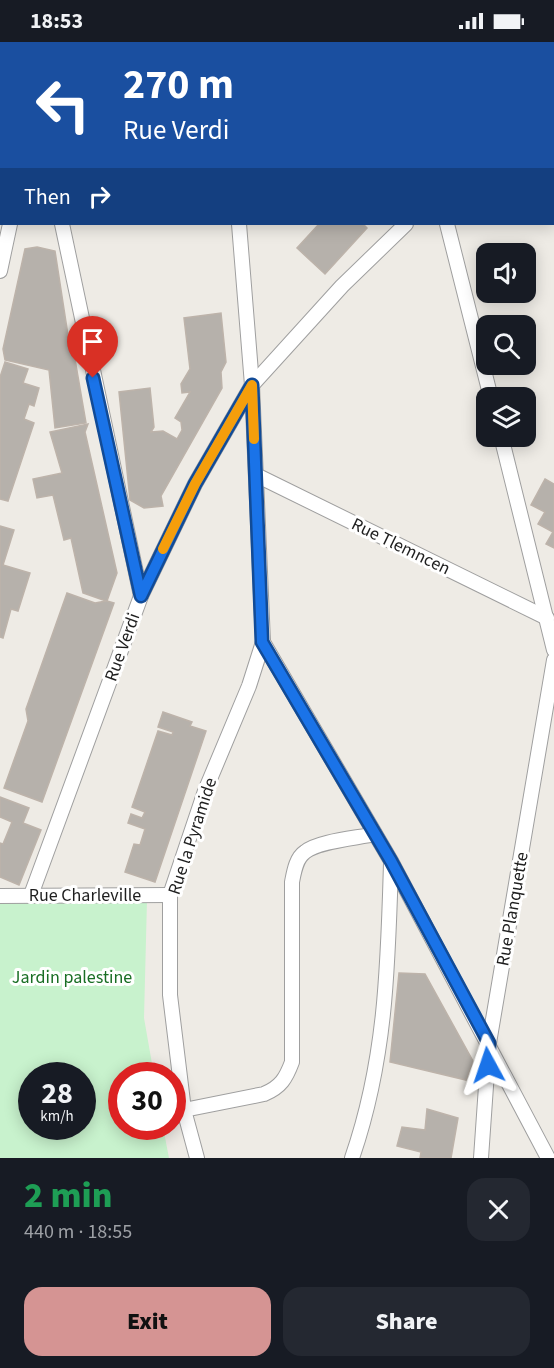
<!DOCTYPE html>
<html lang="en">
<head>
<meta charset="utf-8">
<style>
	:root { --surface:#171b24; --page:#242831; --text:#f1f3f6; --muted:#9ea1a6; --accent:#d59493 }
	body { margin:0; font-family:"Source Sans 3",sans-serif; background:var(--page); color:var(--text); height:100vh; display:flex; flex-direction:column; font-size:22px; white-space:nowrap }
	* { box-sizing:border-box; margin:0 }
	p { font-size:20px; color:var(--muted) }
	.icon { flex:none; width:33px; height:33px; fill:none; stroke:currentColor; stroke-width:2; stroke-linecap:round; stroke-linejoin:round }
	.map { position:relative; height:1116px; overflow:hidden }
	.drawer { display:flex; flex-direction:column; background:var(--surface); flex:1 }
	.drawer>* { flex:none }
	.guide { position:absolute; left:0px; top:0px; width:555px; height:183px; box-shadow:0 3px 15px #0003; background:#1a4fa0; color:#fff; overflow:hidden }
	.fabs { position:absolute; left:476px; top:201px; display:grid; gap:12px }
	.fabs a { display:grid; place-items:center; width:60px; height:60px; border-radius:12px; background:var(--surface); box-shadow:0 3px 15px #0003; font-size:30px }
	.speed { position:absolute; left:18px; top:1020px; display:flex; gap:12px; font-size:30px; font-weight:700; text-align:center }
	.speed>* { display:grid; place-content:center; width:78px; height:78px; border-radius:50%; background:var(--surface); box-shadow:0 3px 15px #0003; line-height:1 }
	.speed small { font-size:15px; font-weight:400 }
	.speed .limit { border:9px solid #d22; background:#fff; color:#111 }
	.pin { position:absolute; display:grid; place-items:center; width:51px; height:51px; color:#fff; margin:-62px -26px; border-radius:50% 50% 50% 0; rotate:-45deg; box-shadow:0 0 6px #0007 }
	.pin .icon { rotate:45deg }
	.me { position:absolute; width:66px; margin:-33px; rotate:355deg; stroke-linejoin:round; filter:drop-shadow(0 0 4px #0008) }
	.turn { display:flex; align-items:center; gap:21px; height:126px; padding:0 24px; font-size:27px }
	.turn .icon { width:78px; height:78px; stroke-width:2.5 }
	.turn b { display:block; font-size:42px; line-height:51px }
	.then { display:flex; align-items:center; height:57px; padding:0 24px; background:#0003; gap:12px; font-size:22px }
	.round { display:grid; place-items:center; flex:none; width:63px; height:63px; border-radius:18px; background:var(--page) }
	.summary { display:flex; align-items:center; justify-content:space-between; height:102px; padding:0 24px }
	h1 { font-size:36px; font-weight:800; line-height:45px; color:#1e9e55 }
	.action { display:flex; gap:12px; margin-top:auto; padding:12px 24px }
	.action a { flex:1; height:69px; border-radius:18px; background:var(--accent); color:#111; font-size:24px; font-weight:800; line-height:69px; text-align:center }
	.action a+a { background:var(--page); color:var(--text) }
	.status { display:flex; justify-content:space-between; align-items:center; height:42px; padding:0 30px; background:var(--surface); direction:ltr }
	.status svg { height:16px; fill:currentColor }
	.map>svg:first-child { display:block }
</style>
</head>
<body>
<div class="status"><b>18:53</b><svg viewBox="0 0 49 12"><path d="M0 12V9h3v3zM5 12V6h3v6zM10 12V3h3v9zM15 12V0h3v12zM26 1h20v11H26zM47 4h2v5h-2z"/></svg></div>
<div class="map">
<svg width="554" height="1116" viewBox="0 0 554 1116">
	<rect width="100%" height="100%" fill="#eeebe5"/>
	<path fill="#c8f2cd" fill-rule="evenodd" d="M 147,858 L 144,976 L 154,1033 L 122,1034 L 122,1084 L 163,1085 L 169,1116 L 0,1116 L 0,860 ZM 32,1034 L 82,1034 L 82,1084 L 32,1084 Z"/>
	<g fill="#b6b1ab" stroke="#bdb3aa" stroke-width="1.5">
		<polygon points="0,0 4,2 2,2 0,76"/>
		<polygon points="319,182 363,182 367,186 325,232 297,206"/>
		<polygon points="37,205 55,209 68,293 71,294 86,381 55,386 49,328 5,318 3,307 25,207"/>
		<polygon points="221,271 226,320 221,330 222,346 161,454 163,464 144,466 130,458 119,350 150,346 154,385 151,390 163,389 177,397 182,388 181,380 175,376 190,350 182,351 181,342 190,327 184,276"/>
		<polygon points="5,320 28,327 23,341 39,346 34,364 29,362 24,377 34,381 8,459 0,457 0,335"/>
		<polygon points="88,382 85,390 117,531 107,559 114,561 42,760 4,746 28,679 26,667 67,551 95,561 106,559 83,551 71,496 64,498 53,453 37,456 33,437 62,431 50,390"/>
		<polygon points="545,437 554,442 554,506 546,502 553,490 538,482 545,470 531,463"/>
		<polygon points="0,484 14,488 3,523 30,531 18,569 11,567 3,596 0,595"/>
		<polygon points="163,670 192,680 190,684 206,689 155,840 125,830 134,802 140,803 145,787 128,781 131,772 142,776 145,770 132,765 158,689 172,693 173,690 158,685"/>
		<polygon points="0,755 29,766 23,781 41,788 19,843 0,835 0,801 3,802 12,780 0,775"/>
		<polygon points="399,931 425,932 473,1019 466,1038 390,1020"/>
		<polygon points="427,1067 458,1076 451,1116 420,1116 421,1110 397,1104 402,1085 425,1088"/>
	</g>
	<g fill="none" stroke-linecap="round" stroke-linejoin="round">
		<defs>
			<g id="minor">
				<polyline points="227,0 227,2"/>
				<polyline points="401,0 401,2"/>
				<polyline points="554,68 554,67"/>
				<polyline points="62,182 141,554"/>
				<polyline points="239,182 252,343 263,600 391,819 548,1116"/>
				<polyline points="447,182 491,356"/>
				<polyline points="0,229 10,182"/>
				<polyline points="501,394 554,608"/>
				<polyline points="256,433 547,576"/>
				<polyline points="31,853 141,554 195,442 252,343 342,244 406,182"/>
				<polyline points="0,854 170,853"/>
				<path d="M 184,1068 L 264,1052 C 281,1045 286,1036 292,1020 L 292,840 C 294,830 296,816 305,810 C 318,799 358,796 375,792"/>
				<polyline points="197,1116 184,1068 170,953 170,853 205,749 249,644 263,600"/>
				<path d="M 352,1116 C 386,1018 388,924 391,821"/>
				<polyline points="481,1116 489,1001 554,618"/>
			</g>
			<g id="tertiary">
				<polyline points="157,2 159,0"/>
				<polyline points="0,112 2,111"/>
			</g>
		</defs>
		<use href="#minor" stroke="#9f9f9f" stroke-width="16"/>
		<use href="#tertiary" stroke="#9f9f9f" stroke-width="21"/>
		<use href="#minor" stroke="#fff" stroke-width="14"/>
		<use href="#tertiary" stroke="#fff" stroke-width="18"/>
	</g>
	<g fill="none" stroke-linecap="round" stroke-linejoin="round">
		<defs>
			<polyline id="route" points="93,336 141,554 195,442 252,343 262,600 391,819 489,1001 488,1023"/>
		</defs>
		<use href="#route" stroke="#114b97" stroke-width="15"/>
		<use href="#route" stroke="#1a73e8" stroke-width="10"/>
		<polyline stroke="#f59e0b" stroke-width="10" points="163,507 195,442 252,343 254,397"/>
	</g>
	<g text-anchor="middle" stroke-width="6" stroke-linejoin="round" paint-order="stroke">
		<g font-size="18" fill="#1e1e1e" stroke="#fff">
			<text transform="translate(401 504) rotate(26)" y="6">Rue Tlemncen</text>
			<text transform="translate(122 605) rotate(-70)" y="6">Rue Verdi</text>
			<text transform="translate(192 794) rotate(-72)" y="6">Rue la Pyramide</text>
			<text x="85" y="859">Rue Charleville</text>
			<text transform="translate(512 867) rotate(-80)" y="6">Rue Planquette</text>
		</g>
		<g font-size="18" fill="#196e24" stroke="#fff">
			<text x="72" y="941">Jardin palestine</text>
		</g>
	</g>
</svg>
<div class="fabs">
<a><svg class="icon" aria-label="sound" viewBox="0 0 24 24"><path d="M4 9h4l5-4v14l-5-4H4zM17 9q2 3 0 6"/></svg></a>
<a><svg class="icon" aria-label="search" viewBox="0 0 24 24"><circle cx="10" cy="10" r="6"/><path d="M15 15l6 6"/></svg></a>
<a><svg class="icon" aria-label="layers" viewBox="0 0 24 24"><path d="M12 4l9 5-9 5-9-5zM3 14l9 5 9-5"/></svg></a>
</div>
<div class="speed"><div>28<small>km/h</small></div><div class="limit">30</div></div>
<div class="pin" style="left:93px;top:336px;background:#d93025"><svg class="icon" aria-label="arrive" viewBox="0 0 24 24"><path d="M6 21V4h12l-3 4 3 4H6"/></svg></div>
<svg class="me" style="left:488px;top:1023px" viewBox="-20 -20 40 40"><path d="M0-17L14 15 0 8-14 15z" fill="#1a73e8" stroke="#fff" stroke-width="4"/></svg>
<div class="guide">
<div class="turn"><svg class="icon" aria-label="left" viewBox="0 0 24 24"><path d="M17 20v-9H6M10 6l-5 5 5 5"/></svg><div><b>270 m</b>Rue Verdi</div></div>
<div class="then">Then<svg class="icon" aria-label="right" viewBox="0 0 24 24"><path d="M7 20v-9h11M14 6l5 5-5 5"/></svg></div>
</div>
</div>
<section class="drawer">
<div class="summary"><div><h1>2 min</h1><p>440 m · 18:55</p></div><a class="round"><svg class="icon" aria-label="close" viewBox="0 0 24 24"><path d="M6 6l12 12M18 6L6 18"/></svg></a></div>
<div class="action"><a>Exit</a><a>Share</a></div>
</section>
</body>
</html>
